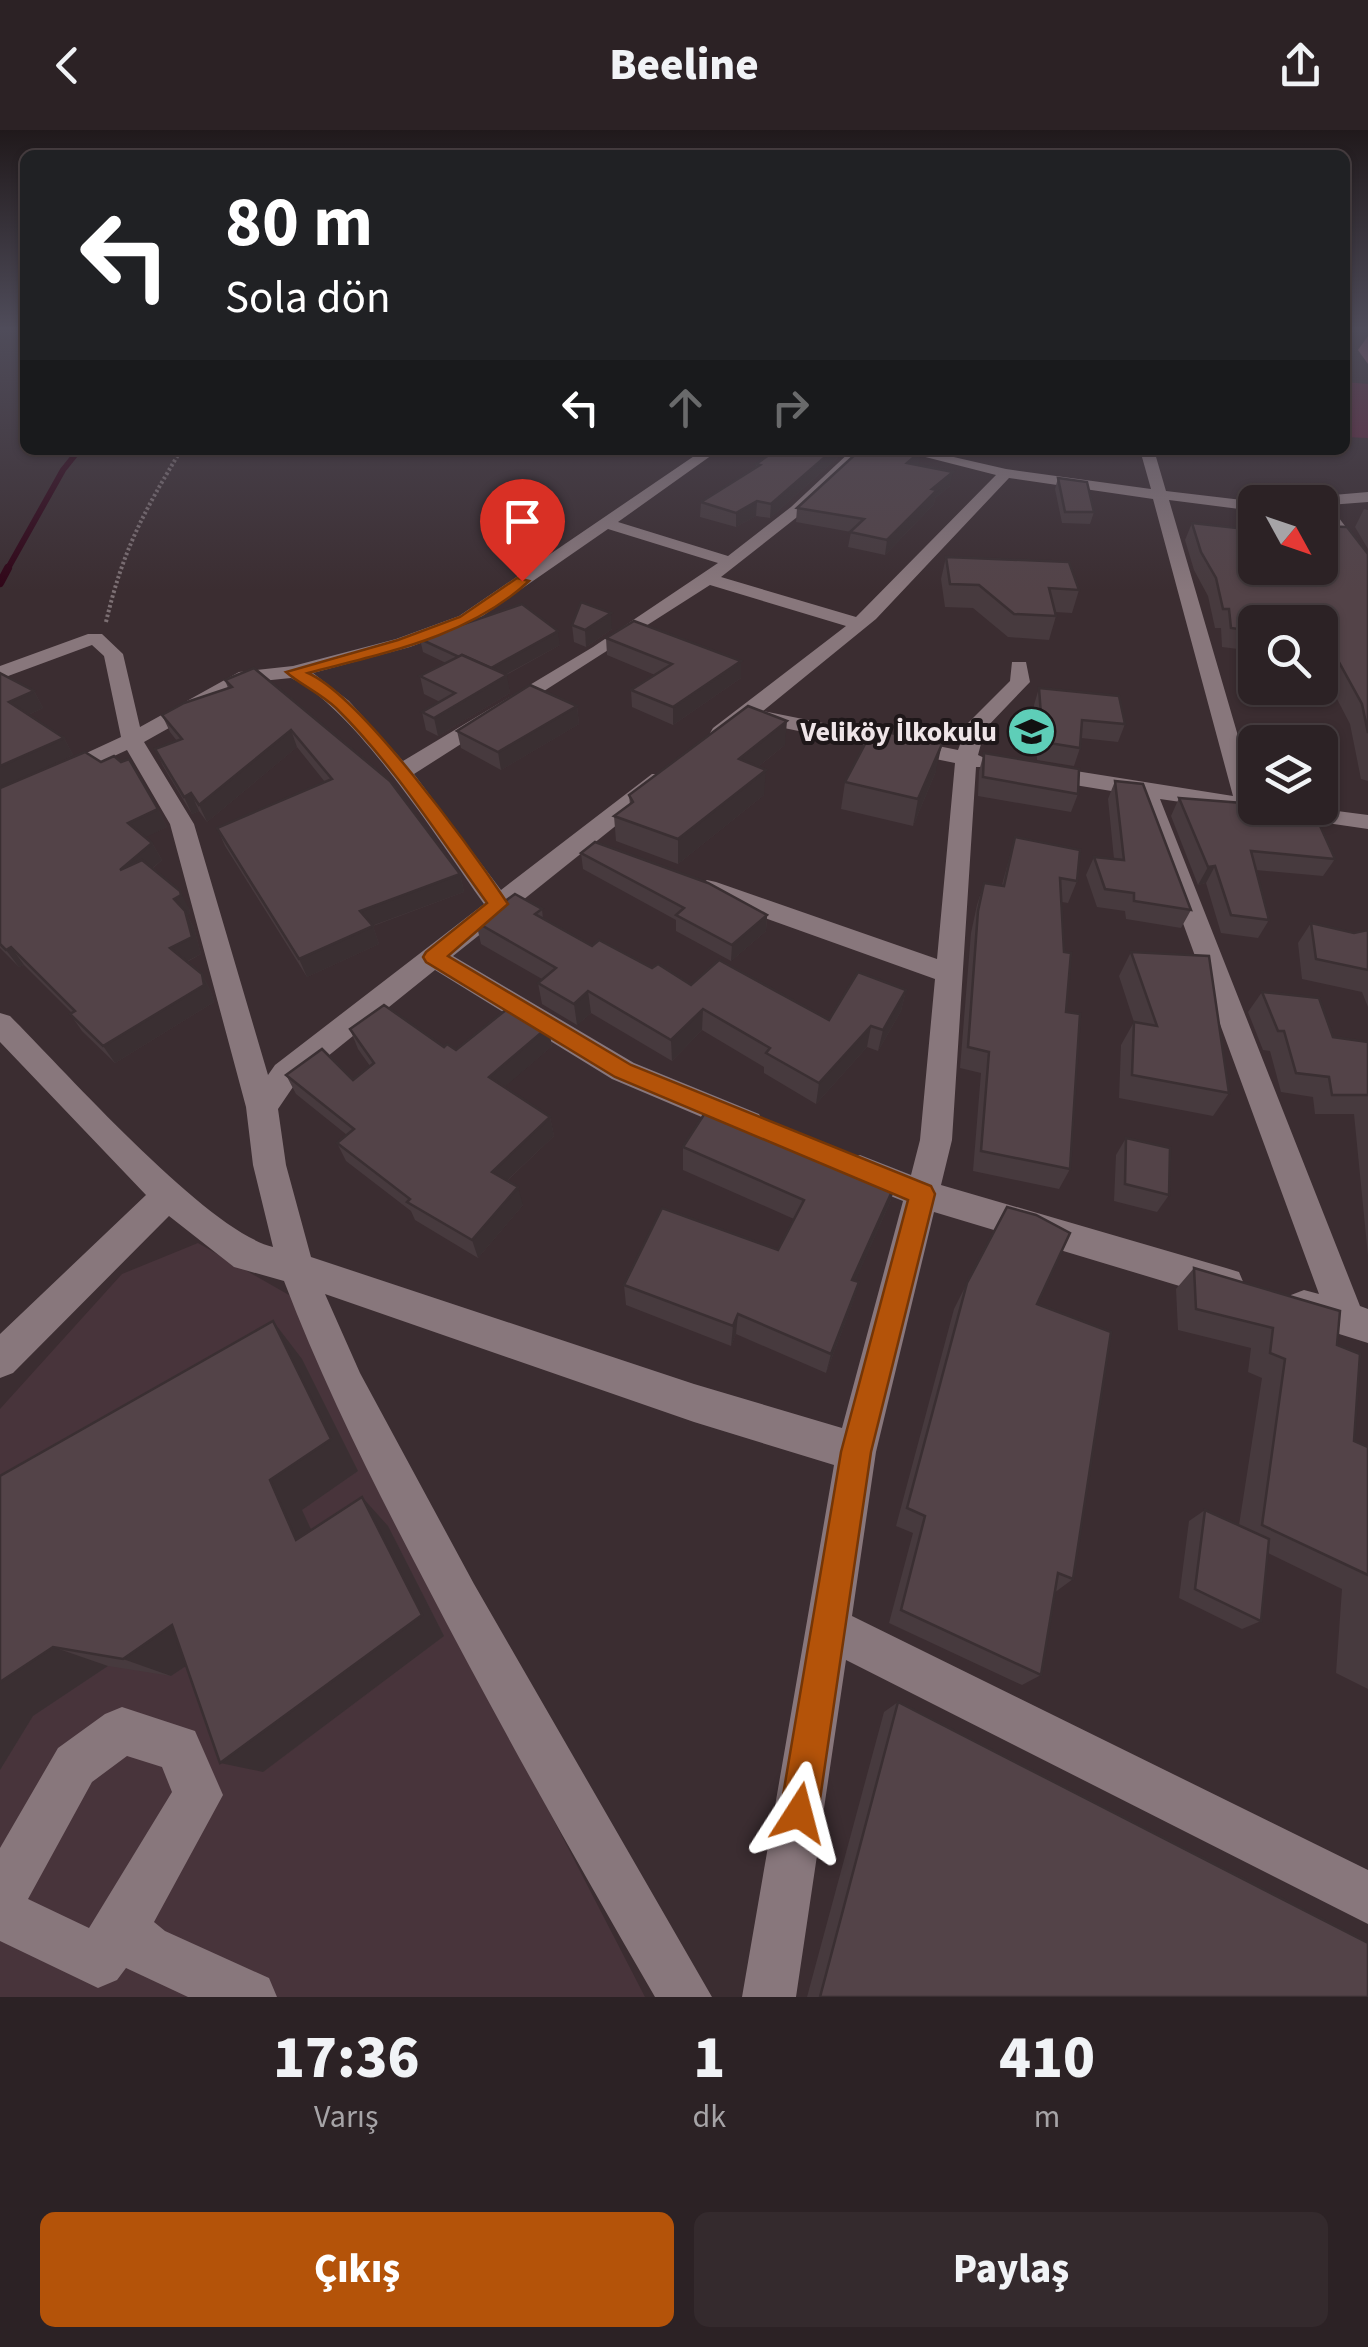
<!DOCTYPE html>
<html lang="tr">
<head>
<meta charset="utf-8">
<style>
	:root { --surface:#2c2225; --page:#342a2d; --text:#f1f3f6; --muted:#a6a4a7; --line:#483f42; --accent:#b45309 }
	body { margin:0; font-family:"Source Sans 3",sans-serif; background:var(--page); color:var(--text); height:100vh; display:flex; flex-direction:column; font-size:38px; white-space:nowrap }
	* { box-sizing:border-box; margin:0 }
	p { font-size:32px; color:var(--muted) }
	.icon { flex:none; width:55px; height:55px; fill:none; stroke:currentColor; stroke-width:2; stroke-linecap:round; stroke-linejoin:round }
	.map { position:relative; height:1867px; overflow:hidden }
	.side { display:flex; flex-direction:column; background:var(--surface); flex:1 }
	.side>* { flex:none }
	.banner { position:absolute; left:20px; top:20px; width:1330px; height:305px; border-radius:15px; box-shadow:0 2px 8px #0004,0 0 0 2px var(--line); background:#202124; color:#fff; overflow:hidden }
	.needle { width:65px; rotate:130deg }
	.fabs { position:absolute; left:1238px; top:355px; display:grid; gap:20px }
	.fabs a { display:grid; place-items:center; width:100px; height:100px; border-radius:15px; background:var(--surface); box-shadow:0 2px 8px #0004,0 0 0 2px var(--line); font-size:50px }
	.pin { position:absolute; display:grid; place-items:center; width:85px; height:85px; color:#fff; margin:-102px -42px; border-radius:50% 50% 50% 0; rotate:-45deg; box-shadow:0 0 10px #0007 }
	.pin .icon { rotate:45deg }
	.me { position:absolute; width:110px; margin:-55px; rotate:9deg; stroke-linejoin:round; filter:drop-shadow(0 0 8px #0008) }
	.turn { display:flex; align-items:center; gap:35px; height:210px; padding:0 40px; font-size:45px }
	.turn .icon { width:130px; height:130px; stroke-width:2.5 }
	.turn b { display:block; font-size:70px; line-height:85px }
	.lanes { display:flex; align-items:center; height:95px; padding:0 40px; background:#0003; justify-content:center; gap:50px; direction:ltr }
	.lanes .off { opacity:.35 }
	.eta { display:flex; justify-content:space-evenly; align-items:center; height:170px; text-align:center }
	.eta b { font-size:60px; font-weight:800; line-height:70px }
	.cta { display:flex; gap:20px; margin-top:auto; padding:20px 40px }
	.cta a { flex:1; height:115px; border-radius:15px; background:var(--accent); color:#fff; font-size:40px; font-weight:800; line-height:115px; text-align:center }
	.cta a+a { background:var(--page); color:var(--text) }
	header { display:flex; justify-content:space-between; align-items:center; height:130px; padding:0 40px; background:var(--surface); font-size:45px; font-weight:800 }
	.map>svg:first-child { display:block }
</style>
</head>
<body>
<header><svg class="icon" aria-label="back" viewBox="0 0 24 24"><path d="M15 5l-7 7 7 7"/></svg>Beeline<svg class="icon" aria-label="share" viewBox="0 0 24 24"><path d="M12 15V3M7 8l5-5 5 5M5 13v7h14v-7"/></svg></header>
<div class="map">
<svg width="1368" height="1867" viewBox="0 0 1368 1867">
	<rect width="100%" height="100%" fill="#3b2d31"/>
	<polygon fill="#48343b" points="198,1113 296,1169 392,1377 645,1867 0,1867 0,1279 122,1144"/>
	<polygon fill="#65243d" points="1345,252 1368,254 1368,308 1345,307"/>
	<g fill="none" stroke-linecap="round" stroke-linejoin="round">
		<polyline stroke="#300517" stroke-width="6" points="7,440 63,340 79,320"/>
		<polyline stroke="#300517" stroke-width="8" points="0,453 8,438"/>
		<path stroke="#7d7074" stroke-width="4" stroke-dasharray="2.5 2.5" stroke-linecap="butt" d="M 106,492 C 123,420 143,383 181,320"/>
		<g fill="#88777c" fill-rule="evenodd">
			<path d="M 703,320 L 719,320 L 618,392 L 728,426 L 791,377 L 852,320 L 867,320 L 801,384 L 721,447 L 856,487 L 996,345 L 898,320 L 923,320 L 1006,339 L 1151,359 L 1140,320 L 1154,320 L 1166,361 L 1259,372 L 1255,372 L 1255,381 L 1169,370 L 1255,664 L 1255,678 L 1314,678 L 1368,685 L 1368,699 L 1160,669 L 1360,1176 L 1368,1179 L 1368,1213 L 1291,1189 L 1286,1177 L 1291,1165 L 1304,1160 L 1319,1164 L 1136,665 L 1038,649 L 1027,642 L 1038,635 L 1233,666 L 1153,369 L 1009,348 L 876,489 L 763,581 L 958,620 L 968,593 L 1010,551 L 1012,532 L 1026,532 L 1030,552 L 985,599 L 978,625 L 993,632 L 990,637 L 976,637 L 952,1010 L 941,1055 L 1226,1138 L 1239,1142 L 1244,1154 L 1239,1166 L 1226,1170 L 934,1082 L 876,1322 L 852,1486 L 1368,1740 L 1368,1794 L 846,1530 L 796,1867 L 742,1867 L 834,1335 L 694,1292 L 325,1164 L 360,1243 L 474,1454 L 712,1867 L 655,1867 C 576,1731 499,1594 426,1454 C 374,1355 324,1256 284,1151 L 234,1137 L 169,1086 L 13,1243 L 0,1248 L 0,1204 L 146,1065 L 0,912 L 0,883 L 10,886 C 64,940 207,1101 273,1117 L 253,1035 L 246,977 L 170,694 L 127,620 L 0,679 L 0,663 L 121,607 L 104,526 L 92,515 L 0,549 L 0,536 L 88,504 L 102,504 L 123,524 L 140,597 L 239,542 L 293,536 L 396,509 L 459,486 ZM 608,399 L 718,433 L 593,517 L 403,631 L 349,571 L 313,543 L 410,517 L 471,494 ZM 710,455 L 846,496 L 713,598 L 710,603 L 713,608 L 729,608 L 750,591 L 955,633 L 937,829 L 716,752 L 707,750 L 694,758 L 698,764 L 935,849 L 920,1010 L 911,1045 L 860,1025 L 848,1029 L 844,1039 L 848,1049 L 903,1071 L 842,1298 L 694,1254 L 311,1127 L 286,1035 L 278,979 L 297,951 L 435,840 L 612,949 L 737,1002 L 748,1006 L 759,1002 L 764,993 L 759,984 L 634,933 L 453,826 L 668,654 L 671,649 L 668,644 L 652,644 L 501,760 L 414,644 ZM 291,548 C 355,577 441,714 484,774 L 275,935 L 268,945 L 194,694 L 144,612 L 251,552 Z"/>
			<polygon points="1368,362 1368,372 1329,375 1368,426 1368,442 1362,441 1320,384 1320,372 1302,372 1310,367"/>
			<path d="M 122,1577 L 195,1601 L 223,1665 L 154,1792 L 165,1801 L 269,1848 L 277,1867 L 188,1867 L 126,1838 L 117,1850 L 98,1858 L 0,1811 L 0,1718 L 58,1618 L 105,1584 ZM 127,1626 L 162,1637 L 172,1662 L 89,1798 L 28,1769 L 92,1652 Z"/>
		</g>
		<polygon fill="#c56f8f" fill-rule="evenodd" points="1368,206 1368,234 1358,220"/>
	</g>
	<g fill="#473a3e">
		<polygon points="846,320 770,388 756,386 736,397 700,387 701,372 756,338 756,334"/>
		<polygon points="921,321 918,335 950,356 935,368 934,374 885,425 848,417 851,402 796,392 797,378"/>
		<polygon points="1058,348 1094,382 1090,394 1062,393 1055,359"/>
		<polygon points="1364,379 1368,380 1368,419 1355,397"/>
		<polygon points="1192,393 1368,424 1368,651 1361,649 1350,594 1324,544 1320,544 1320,492 1255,492 1255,534 1239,532 1238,519 1222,517 1221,498 1215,498 1208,466 1194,440 1185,410"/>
		<polygon points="946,427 1079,460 1072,483 1055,482 1056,486 1049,510 1008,507 973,478 945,477 941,449"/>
		<polygon points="572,495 612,499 586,517 574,512"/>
		<polygon points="606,508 741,548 673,595 632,577 631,560 655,545 607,525"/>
		<polygon points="420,509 560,515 506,545 510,563 438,606 426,600 422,582 440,572 424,564 420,546 446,533 423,522"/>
		<polygon points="254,538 460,744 464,762 373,796 379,814 307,847 225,716 217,698 325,652 297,617 207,692 199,681 192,684 163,636 155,619 177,611 170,602 162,585 228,558 225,550"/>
		<polygon points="0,543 34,561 43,578 28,585 64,608 73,625 29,645 158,679 167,697 145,707 152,713 162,730 152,739 189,778 190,783 187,785 194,798 201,824 187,832 202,844 211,862 214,872 115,933 82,901 70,884 72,883 24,835 19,837 0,818"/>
		<polygon points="1039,558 1125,594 1118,612 1081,608 1080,618 1074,636 1037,630 1034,575"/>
		<polygon points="577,576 579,594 501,640 461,618 457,601"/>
		<polygon points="785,615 758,637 764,665 678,734 616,711 614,686 630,675 629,665"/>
		<polygon points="984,623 1078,664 1071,682 978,666 979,641"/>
		<polygon points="936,641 913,696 841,679 845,652"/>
		<polygon points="1115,651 1191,780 1181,798 1126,789 1125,781 1097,777 1086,745 1094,727 1114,729 1108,669"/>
		<polygon points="1179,668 1335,729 1323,746 1256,740 1269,790 1258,808 1221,803 1206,753 1198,755 1171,686"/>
		<polygon points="1015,707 1077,751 1068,773 1062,772 1070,1039 1059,1059 973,1041 981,943 960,938 971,803 977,775 984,753 1002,755"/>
		<polygon points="581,723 767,785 766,801 731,831 676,801 676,790 583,739"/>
		<polygon points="542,779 543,789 592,816 652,838 691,855 829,890 906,860 901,881 878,921 867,917 816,974 764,943 764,937 702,900 672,931 591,883 577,895 542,874 538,853 542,849 481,814 476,792"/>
		<polygon points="1311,793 1354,803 1368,800 1368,877 1362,862 1302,849 1298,813"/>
		<polygon points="1131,822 1229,963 1213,986 1119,968 1121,915 1134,892 1119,846"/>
		<polygon points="1262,862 1333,907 1368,912 1368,1126 1354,984 1315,984 1313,967 1281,962 1270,921 1263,920 1248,882"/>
		<polygon points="548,897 552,916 504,957 550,987 554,1006 507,1051 523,1075 478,1128 415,1090 411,1081 346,1031 337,1013 347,1005 296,964 286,945 353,950 370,936 358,919 350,899 444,917 456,920"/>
		<polygon points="1126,1008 1169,1065 1157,1082 1114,1071 1116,1025"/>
		<polygon points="683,1017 891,1070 855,1151 859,1152 853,1172 826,1243 736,1204 731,1216 626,1175 624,1155 778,1120 794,1089 683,1040"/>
		<polygon points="1194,1138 1337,1215 1354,1311 1368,1317 1368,1559 1336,1543 1342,1459 1268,1423 1261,1491 1242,1499 1179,1468 1189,1391 1205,1380 1239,1395 1262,1248 1248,1242 1251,1218 1178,1200 1176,1159"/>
		<polygon points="967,1153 1037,1174 1073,1449 1054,1463 1041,1545 1022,1555 889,1493 913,1403 896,1396 954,1179"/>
		<polygon points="302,1229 358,1341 302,1380 311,1400 388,1396 444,1506 263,1642 186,1536 171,1546 108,1536 33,1586 0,1640 0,1346"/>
		<polygon points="898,1572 1368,1867 807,1867 884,1582"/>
	</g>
	<g fill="#3a2f32">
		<polygon points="833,320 846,320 770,388 771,374"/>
		<polygon points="921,321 919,334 905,346 907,333"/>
		<polygon points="953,342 950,356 935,368 934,374 885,425 887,410 932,359"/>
		<polygon points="757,371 756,386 736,397 736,383"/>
		<polygon points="611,483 612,499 586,517 585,500"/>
		<polygon points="558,501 560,515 490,553 488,540"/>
		<polygon points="741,531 741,548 673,595 673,577"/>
		<polygon points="507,545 510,563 438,606 434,588"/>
		<polygon points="34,561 43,578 19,589 9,572"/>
		<polygon points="577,576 579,594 501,640 498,622"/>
		<polygon points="787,591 785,615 738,653 739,629"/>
		<polygon points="291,600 297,617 207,692 199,675"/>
		<polygon points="64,608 73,625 0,659 0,636"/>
		<polygon points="942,614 936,641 913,696 918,669"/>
		<polygon points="766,640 764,665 678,734 678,709"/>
		<polygon points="191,663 199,681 192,684 184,667"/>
		<polygon points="158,679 167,697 138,711 128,693"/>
		<polygon points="152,713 162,730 130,757 120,740"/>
		<polygon points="1215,736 1206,753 1198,755 1208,737"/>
		<polygon points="460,744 464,762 366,798 360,781"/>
		<polygon points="180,761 189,778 190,783 187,785 194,798 201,824 180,835 170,818 174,769"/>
		<polygon points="767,785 766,801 731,831 732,815"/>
		<polygon points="373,796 379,814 307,847 299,829"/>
		<polygon points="11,817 24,835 19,837 6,820"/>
		<polygon points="202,844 211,862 214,872 115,933 103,916"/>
		<polygon points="906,860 901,881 878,921 883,900"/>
		<polygon points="588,861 591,883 577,895 574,874"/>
		<polygon points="703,879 702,900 672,931 671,910"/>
		<polygon points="871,896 867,917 816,974 819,953"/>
		<polygon points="548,897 552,916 494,966 489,947"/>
		<polygon points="550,987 554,1006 497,1060 492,1042"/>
		<polygon points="898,1048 891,1070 847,1170 852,1150"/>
		<polygon points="518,1057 523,1075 478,1128 472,1110"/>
		<polygon points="859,1152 853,1172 826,1243 831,1224"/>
		<polygon points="738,1184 736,1204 731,1216 733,1196"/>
		<polygon points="273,1191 302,1229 358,1341 302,1380 328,1436 296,1410 270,1350"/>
		<polygon points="362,1367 388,1396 444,1506 263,1642 220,1633"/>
		<polygon points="172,1495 216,1516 171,1546 123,1529"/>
		<polygon points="53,1517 108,1536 33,1586 0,1640 0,1552"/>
	</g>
	<g fill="#534348" stroke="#3a2f32" stroke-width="2.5">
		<polygon points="776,320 833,320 771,374 757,371 736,383 701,372 760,335 756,334"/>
		<polygon points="860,320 921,321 907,333 953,342 932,359 937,360 887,410 850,402 864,389 797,378"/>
		<polygon points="1058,348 1087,352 1094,382 1065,382"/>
		<polygon points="1192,393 1255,400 1255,438 1320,438 1320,396 1347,397 1368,424 1368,603 1362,574 1335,525 1320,523 1320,492 1255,492 1255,513 1248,512 1246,500 1231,498 1229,479 1223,479 1216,448 1201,422"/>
		<polygon points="946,427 1069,432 1079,460 1049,458 1056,486 1014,484 979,455 950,454"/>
		<polygon points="581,472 611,483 585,500 572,495"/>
		<polygon points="522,474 558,501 491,538 462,525 459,527 420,509"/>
		<polygon points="634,491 741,531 673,577 631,560 672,534 606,508"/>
		<polygon points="462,525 507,545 434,588 422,582 455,563 420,546"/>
		<polygon points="254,538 390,651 460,744 360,781 373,796 299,829 217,698 332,649 291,600 199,675 191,663 184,667 155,619 182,609 162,585 184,573 232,557 225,550"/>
		<polygon points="0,543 34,561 9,572 64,608 0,636"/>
		<polygon points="530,555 577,576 498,622 457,601"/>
		<polygon points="1039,558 1119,566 1125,594 1082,590 1080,618 1043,612"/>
		<polygon points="748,576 787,591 739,629 766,640 678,709 614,686 633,672 629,665"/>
		<polygon points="873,599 942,614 918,669 845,652"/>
		<polygon points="85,622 101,632 114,626 121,632 129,629 158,679 128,693 152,713 120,740 142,730 180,761 181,765 174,769 185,781 192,807 170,818 202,844 204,855 103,916 70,884 75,881 11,817 6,820 0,814 0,658"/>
		<polygon points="984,623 1079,639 1078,664 983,647"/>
		<polygon points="1115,651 1143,654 1191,780 1134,771 1134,763 1105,759 1094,727 1124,730"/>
		<polygon points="1179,668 1255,674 1255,678 1312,678 1335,729 1251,721 1269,790 1231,785 1215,736 1208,737"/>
		<polygon points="1015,707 1080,720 1077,751 1060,748 1064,822 1071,823 1066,882 1080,884 1070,1039 981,1021 989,922 968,917 978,781 984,753 1004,756"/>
		<polygon points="595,712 708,753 767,785 732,815 676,785 684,778 581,723"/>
		<polygon points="515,764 542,779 535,784 592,816 599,810 652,838 658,834 691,855 719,830 829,890 858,842 906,860 883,900 871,896 819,953 766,923 770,918 703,879 671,910 588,861 574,874 538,853 556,838 476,792"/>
		<polygon points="1311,793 1354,803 1368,800 1368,840 1316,829"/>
		<polygon points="1131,822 1209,826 1229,963 1132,945 1134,892 1157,896"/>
		<polygon points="1262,862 1319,868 1333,907 1368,912 1368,965 1332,965 1329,947 1296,943 1284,901 1278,901"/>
		<polygon points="384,875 444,917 447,914 456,920 512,875 548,897 489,947 550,987 492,1042 518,1057 472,1110 407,1072 410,1069 337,1013 354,999 286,945 322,919 353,950 374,933 350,899"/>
		<polygon points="712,972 898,1048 852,1150 859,1152 831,1224 738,1184 733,1196 624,1155 662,1078 778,1120 804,1070 683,1017"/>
		<polygon points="1126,1008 1170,1018 1169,1065 1125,1054"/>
		<polygon points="1007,1077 1036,1085 1070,1103 1037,1174 1111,1202 1073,1449 1058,1443 1041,1545 901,1480 925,1386 907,1378 967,1153"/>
		<polygon points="1194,1138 1340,1181 1337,1215 1360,1224 1354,1311 1368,1317 1368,1445 1262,1395 1285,1229 1270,1223 1273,1198 1196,1179"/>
		<polygon points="273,1191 331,1309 270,1350 296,1410 362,1367 422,1485 220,1633 172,1495 123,1529 53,1517 0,1552 0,1346"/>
		<polygon points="1205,1380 1269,1409 1261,1491 1195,1459"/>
		<polygon points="898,1572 1368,1813 1368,1867 820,1867"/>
	</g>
	<linearGradient id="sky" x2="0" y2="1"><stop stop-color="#20191b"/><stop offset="0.43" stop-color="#4f4c5a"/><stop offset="1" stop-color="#4f4c5a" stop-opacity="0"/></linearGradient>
	<rect width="1368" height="461" fill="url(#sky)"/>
	<path fill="#b45309" stroke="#753606" stroke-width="2.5" d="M 517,448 L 529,451 C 469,507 384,523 308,543 C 362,567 472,720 508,774 L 448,826 L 631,935 L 931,1056 L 935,1064 L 871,1322 L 818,1683 L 812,1696 L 799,1702 L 786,1696 L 780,1683 L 841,1322 L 908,1070 L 615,947 L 426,832 L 423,827 L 426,822 L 487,773 C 439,707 394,635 336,578 C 320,563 301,555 286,542 L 398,510 L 460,487 Z"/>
	<defs>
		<symbol id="school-disc" viewBox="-11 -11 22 22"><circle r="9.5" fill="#5eceb8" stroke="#1e1719"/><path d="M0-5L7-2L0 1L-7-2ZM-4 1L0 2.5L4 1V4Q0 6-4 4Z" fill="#111"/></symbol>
	</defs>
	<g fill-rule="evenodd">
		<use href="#school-disc" x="1004" y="574" width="55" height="55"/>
	</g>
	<g text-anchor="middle" stroke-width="8" stroke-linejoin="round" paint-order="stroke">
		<g font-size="28" font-weight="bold" fill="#efe5e8" stroke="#1e1719" text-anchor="end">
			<text x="997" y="611">Veliköy İlkokulu</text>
		</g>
	</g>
</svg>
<div class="fabs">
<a><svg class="needle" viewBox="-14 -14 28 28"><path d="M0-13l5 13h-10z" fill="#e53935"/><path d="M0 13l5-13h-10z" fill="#a6a4a7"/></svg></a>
<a><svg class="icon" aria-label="search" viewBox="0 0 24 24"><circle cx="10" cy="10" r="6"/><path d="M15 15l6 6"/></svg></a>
<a><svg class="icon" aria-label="layers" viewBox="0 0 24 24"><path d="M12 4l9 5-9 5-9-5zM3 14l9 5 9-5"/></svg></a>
</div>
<div class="pin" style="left:522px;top:451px;background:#d93025"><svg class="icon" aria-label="arrive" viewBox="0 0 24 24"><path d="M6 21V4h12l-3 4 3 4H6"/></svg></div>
<svg class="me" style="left:799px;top:1683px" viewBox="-20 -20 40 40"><path d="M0-17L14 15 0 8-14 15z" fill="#b45309" stroke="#fff" stroke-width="4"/></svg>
<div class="banner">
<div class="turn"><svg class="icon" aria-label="left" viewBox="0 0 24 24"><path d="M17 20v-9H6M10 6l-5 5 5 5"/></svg><div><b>80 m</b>Sola dön</div></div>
<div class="lanes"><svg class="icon" aria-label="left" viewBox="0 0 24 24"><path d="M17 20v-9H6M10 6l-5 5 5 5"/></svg><svg class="icon off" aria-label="ahead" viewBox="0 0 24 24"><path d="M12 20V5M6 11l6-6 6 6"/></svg><svg class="icon off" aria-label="right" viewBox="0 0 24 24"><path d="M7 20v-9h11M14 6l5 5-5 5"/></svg></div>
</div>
</div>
<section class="side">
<div class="eta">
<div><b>17:36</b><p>Varış</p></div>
<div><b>1</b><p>dk</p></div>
<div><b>410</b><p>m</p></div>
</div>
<div class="cta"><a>Çıkış</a><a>Paylaş</a></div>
</section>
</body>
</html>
